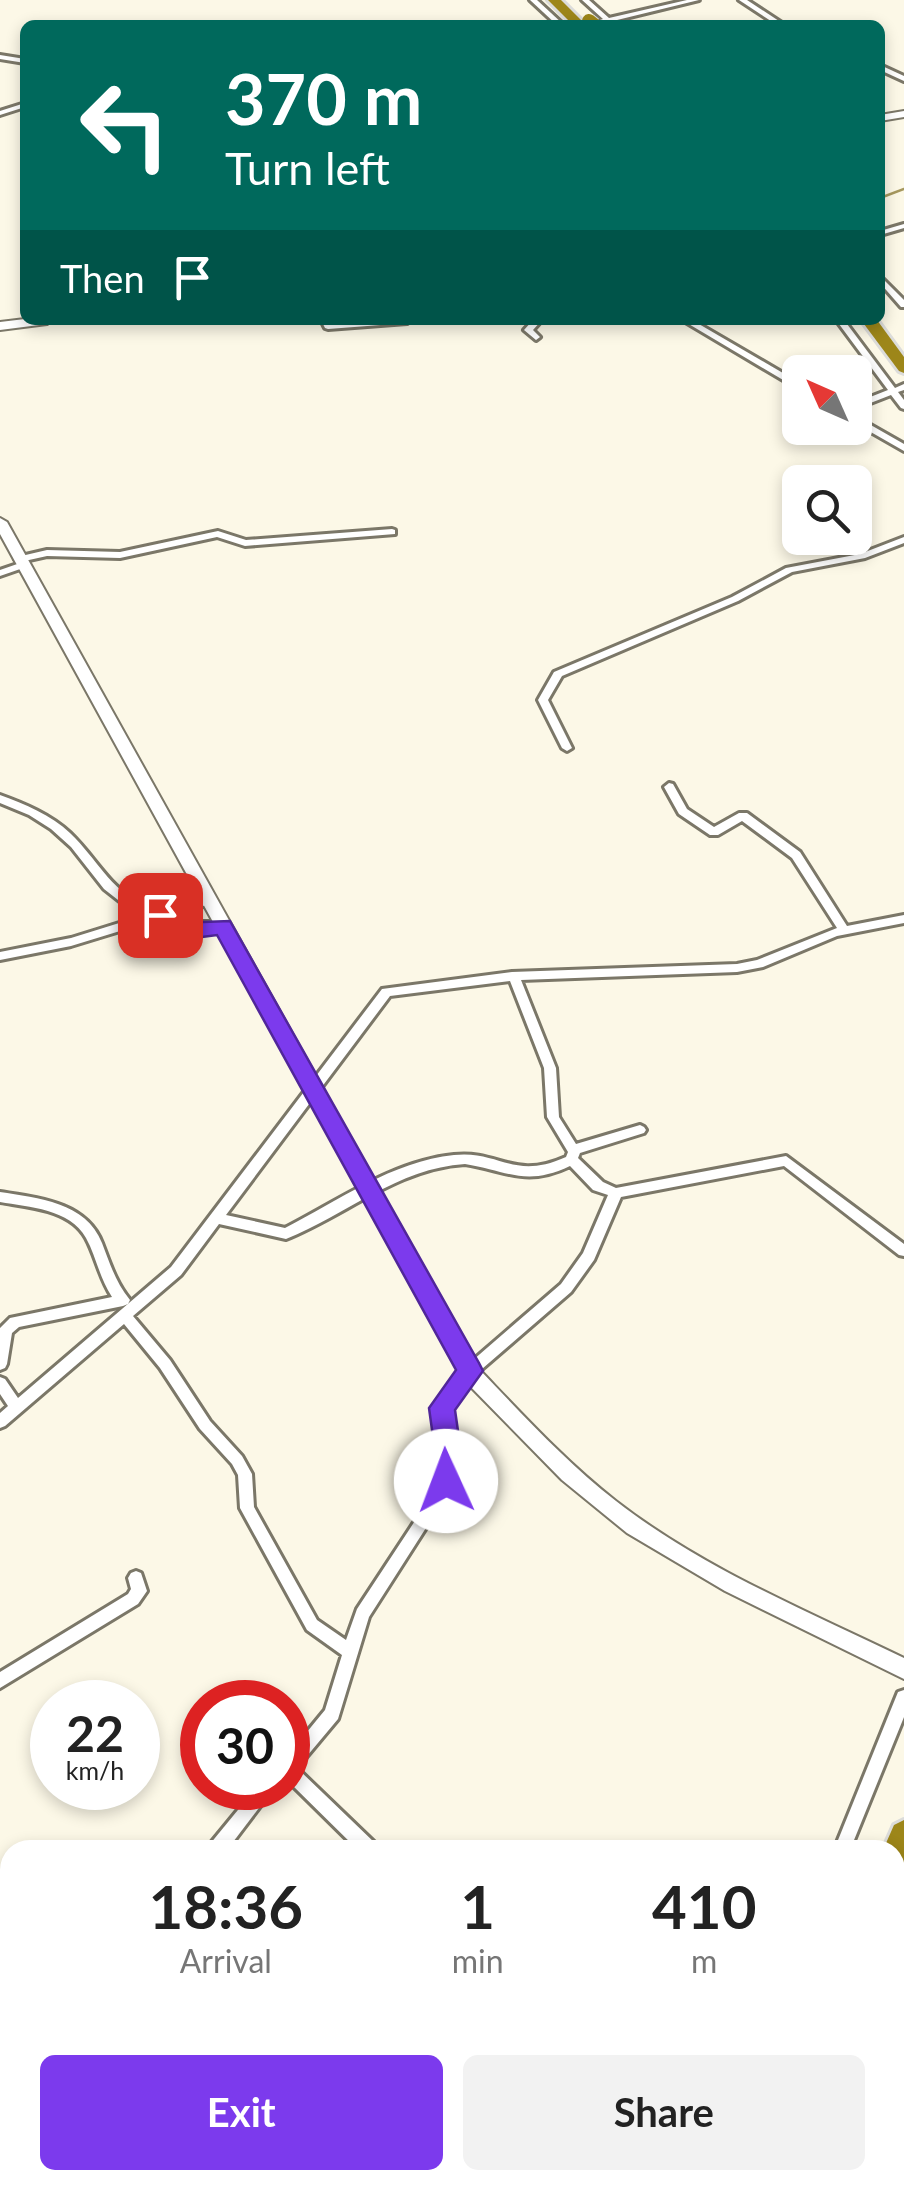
<!DOCTYPE html>
<html lang="en">
<head>
<meta charset="utf-8">
<style>
	:root { --surface:#fff; --page:#f2f2f2; --text:#222; --muted:#767676; --accent:#7c3aed }
	body { margin:0; font-family:Lato,sans-serif; background:var(--page); color:var(--text); height:100vh; display:flex; flex-direction:column; font-size:38px; white-space:nowrap }
	* { box-sizing:border-box; margin:0 }
	p { font-size:32px; color:var(--muted) }
	.icon { flex:none; width:55px; height:55px; fill:none; stroke:currentColor; stroke-width:2; stroke-linecap:round; stroke-linejoin:round }
	.map { position:relative; flex:1; overflow:hidden }
	.panel { position:absolute; left:0px; top:1840px; width:905px; height:350px; display:flex; flex-direction:column; background:var(--surface); border-radius:30px 30px 0 0; box-shadow:0 5px 15px #0003 }
	.panel>* { flex:none }
	.hud { position:absolute; left:20px; top:20px; width:865px; height:305px; border-radius:15px; box-shadow:0 5px 15px #0003; background:#00695c; color:#fff; overflow:hidden }
	.needle { width:65px; rotate:315deg }
	.tools { position:absolute; left:782px; top:355px; display:grid; gap:20px }
	.tools a { display:grid; place-items:center; width:90px; height:90px; border-radius:15px; background:var(--surface); box-shadow:0 5px 15px #0003; font-size:50px }
	.speed { position:absolute; left:30px; top:1680px; display:flex; gap:20px; font-size:50px; font-weight:700; text-align:center }
	.speed>* { display:grid; place-content:center; width:130px; height:130px; border-radius:50%; background:var(--surface); box-shadow:0 5px 15px #0003; line-height:1 }
	.speed small { font-size:25px; font-weight:400 }
	.speed .limit { border:15px solid #d22; background:#fff; color:#111 }
	.pin { position:absolute; display:grid; place-items:center; width:85px; height:85px; color:#fff; margin:-42px; border-radius:20px; box-shadow:0 5px 15px #0006 }
	.me { position:absolute; width:110px; margin:-55px; rotate:358deg; stroke-linejoin:round; filter:drop-shadow(0 0 8px #0008) }
	.turn { display:flex; align-items:center; gap:35px; height:210px; padding:0 40px; font-size:45px }
	.turn .icon { width:130px; height:130px; stroke-width:2.5 }
	.turn b { display:block; font-size:70px; line-height:85px }
	.then { display:flex; align-items:center; height:95px; padding:0 40px; background:#0003; gap:20px; font-size:38px }
	.eta { display:flex; justify-content:space-evenly; align-items:center; height:170px; text-align:center }
	.eta b { font-size:60px; font-weight:700; line-height:70px }
	.button { display:flex; gap:20px; margin-top:auto; padding:20px 40px }
	.button a { flex:1; height:115px; border-radius:15px; background:var(--accent); color:#fff; font-size:40px; font-weight:700; line-height:115px; text-align:center }
	.button a+a { background:var(--page); color:var(--text) }
	.map>svg:first-child { display:block }
</style>
</head>
<body>
<div class="map">
<svg width="904" height="2190" viewBox="0 0 904 2190">
	<rect width="100%" height="100%" fill="#fcf8e7"/>
	<g fill="none" stroke-linecap="round" stroke-linejoin="round">
		<polyline stroke="#a6985e" stroke-width="2.5" points="880,198 904,189"/>
		<polyline stroke="#d6d2c3" stroke-width="16" stroke-dasharray="16 8" stroke-linecap="butt" points="895,2065 904,2070"/>
		<defs>
			<g id="street">
				<polygon points="530,0 537,0 564,25 557,25"/>
				<polygon points="582,0 589,0 609,18 687,0 699,0 613,21 616,25 609,25 606,23 584,25 603,19"/>
				<polygon points="739,0 747,0 785,25 777,25"/>
				<polygon points="0,55 25,59 25,63 0,59"/>
				<polygon points="880,65 904,76 904,81 880,70"/>
				<polygon points="25,103 25,107 0,115 0,111"/>
				<polygon points="904,224 904,228 880,235 880,231"/>
				<polygon points="880,276 904,300 904,307 901,307 880,283"/>
				<polygon points="321,320 329,320 331,323 411,320 407,323 328,329 325,328"/>
				<polygon points="533,320 542,320 533,330 540,337 536,340 524,330"/>
				<polygon points="682,320 692,320 800,383 800,390"/>
				<polygon points="836,320 844,320 895,388 904,384 904,390 898,392 904,400 904,409 901,408 891,395 855,409 855,403 888,390"/>
				<polygon points="855,416 904,444 904,451 855,423"/>
				<polygon points="392,529 395,530 395,534 245,546 217,537 120,558 47,556 20,562 15,559 17,557 47,550 120,552 218,531 246,540"/>
				<polygon points="904,537 904,543 865,558 792,572 738,601 562,676 548,700 572,748 567,751 562,748 538,700 554,672 732,597 786,568 860,554"/>
				<polygon points="23,562 26,563 26,567 0,576 0,570"/>
				<path d="M 669,783 L 673,784 L 687,809 L 714,827 L 739,813 L 747,813 L 800,852 L 847,926 L 904,915 L 904,923 L 837,936 L 763,967 L 737,972 L 521,980 L 556,1068 L 559,1117 L 576,1144 L 640,1125 L 644,1127 L 646,1130 L 644,1133 L 580,1153 L 578,1158 L 603,1182 L 616,1188 L 786,1156 L 904,1244 L 904,1256 L 899,1255 L 784,1166 L 621,1197 L 594,1260 L 571,1292 L 475,1375 L 453,1402 L 448,1415 L 457,1466 L 447,1495 L 369,1617 L 338,1719 L 297,1768 L 376,1844 L 378,1850 L 358,1850 L 288,1781 L 288,1755 L 325,1710 L 342,1655 L 307,1630 L 240,1508 L 238,1475 L 232,1464 L 200,1429 L 160,1368 L 124,1324 L 5,1426 L 0,1428 L 0,1413 L 8,1406 L 0,1394 L 0,1377 L 5,1379 L 18,1398 L 171,1267 L 382,989 L 512,972 L 737,964 L 757,960 L 837,928 L 792,858 L 742,821 L 718,835 L 710,835 L 679,814 L 664,787 ZM 510,981 L 544,1068 L 547,1117 L 568,1152 L 566,1157 C 513,1181 500,1150 454,1155 C 393,1161 338,1201 285,1228 L 226,1215 L 390,996 ZM 465,1164 C 508,1171 526,1187 570,1166 L 593,1190 L 608,1195 L 583,1253 L 561,1284 L 465,1367 L 442,1395 L 434,1415 L 443,1466 L 434,1492 L 357,1609 L 346,1640 L 317,1620 L 254,1507 L 252,1474 L 242,1456 L 210,1421 L 170,1360 L 133,1316 L 181,1275 L 219,1224 L 286,1239 C 346,1215 398,1168 465,1164 Z"/>
				<path d="M 0,795 C 25,804 51,815 70,833 C 98,860 108,887 144,906 L 204,887 L 208,888 L 210,891 L 208,894 L 155,911 L 157,912 L 209,896 L 213,897 L 215,900 L 213,903 L 169,916 L 194,922 L 223,922 L 229,926 L 223,930 L 194,930 L 156,920 L 71,946 L 0,960 L 0,952 L 71,938 L 145,915 L 127,907 L 104,889 L 71,847 L 51,829 L 29,815 L 0,803 Z"/>
				<path d="M 0,1192 C 38,1198 86,1202 102,1243 C 110,1264 116,1283 130,1300 L 128,1304 L 123,1306 L 19,1327 L 12,1333 L 7,1364 L 5,1368 L 0,1370 L 0,1328 L 10,1318 L 112,1297 C 99,1277 96,1256 86,1238 C 70,1209 29,1207 0,1202 Z"/>
				<polygon points="136,1571 141,1573 147,1591 138,1604 0,1688 0,1672 128,1594 131,1589 128,1578 131,1573"/>
				<polygon points="904,1690 904,1717 850,1850 834,1850 898,1692"/>
				<polygon points="256,1788 274,1788 227,1850 208,1850 210,1844"/>
				<polygon points="0,2030 10,2031 10,2049 0,2048"/>
				<polygon points="0,2098 10,2105 10,2128 0,2121"/>
				<polygon points="46,2180 89,2180 86,2186 77,2190 34,2190 37,2184"/>
			</g>
			<g id="secondary">
				<polygon points="904,111 904,117 880,121 880,115"/>
				<polygon points="25,319 25,320 53,320 47,324 0,330 0,322"/>
				<path d="M 0,518 L 7,522 L 479,1369 C 523,1415 566,1462 616,1501 C 702,1568 807,1611 904,1658 L 904,1679 L 725,1591 L 627,1533 L 562,1480 L 465,1381 L 0,534 Z"/>
			</g>
			<g id="highway">
				<polygon points="548,0 561,0 586,25 573,25"/>
				<polygon points="861,320 877,320 904,357 904,373 899,371"/>
				<polygon points="904,1820 904,1913 895,1917 895,1850 883,1850 894,1825"/>
				<polygon points="904,1967 904,2022 895,2026 895,1971"/>
				<polygon points="315,2180 379,2180 375,2190 310,2190"/>
				<polygon points="760,2180 792,2180 789,2190 755,2190"/>
				<polygon points="800,2180 855,2180 853,2190 795,2190"/>
			</g>
		</defs>
		<use href="#street" stroke="#7b7768" stroke-width="6"/>
		<use href="#secondary" stroke="#7b7768" stroke-width="4"/>
		<use href="#highway" stroke="#dcdcda" stroke-width="6"/>
		<use href="#street" fill="#fff" fill-rule="evenodd"/>
		<use href="#secondary" fill="#fff" fill-rule="evenodd"/>
		<use href="#highway" fill="#9d8619" fill-rule="evenodd"/>
		<defs>
			<polyline id="highway-bridge" points="589,21 594,25"/>
		</defs>
		<use href="#highway-bridge" stroke="#dcdcda" stroke-width="16" stroke-linecap="butt"/>
		<use href="#highway-bridge" stroke="#9d8619" stroke-width="14"/>
	</g>
	<polygon fill="#7c3aed" stroke="#51269a" stroke-width="2.5" points="160,908 203,922 230,921 479,1363 483,1371 455,1410 463,1466 455,1489 437,1489 433,1481 437,1466 429,1408 456,1370 217,935 202,937 152,920 152,910"/>
</svg>
<div class="tools">
<a><svg class="needle" viewBox="-14 -14 28 28"><path d="M0-13l5 13h-10z" fill="#e53935"/><path d="M0 13l5-13h-10z" fill="#767676"/></svg></a>
<a><svg class="icon" aria-label="search" viewBox="0 0 24 24"><circle cx="10" cy="10" r="6"/><path d="M15 15l6 6"/></svg></a>
</div>
<div class="speed"><div>22<small>km/h</small></div><div class="limit">30</div></div>
<div class="pin" style="left:160px;top:915px;background:#d93025"><svg class="icon" aria-label="arrive" viewBox="0 0 24 24"><path d="M6 21V4h12l-3 4 3 4H6"/></svg></div>
<svg class="me" style="left:446px;top:1481px" viewBox="-20 -20 40 40"><circle r="19" fill="#fff"/><path d="M0-13L10 11 0 6-10 11z" fill="#7c3aed"/></svg>
<div class="hud">
<div class="turn"><svg class="icon" aria-label="left" viewBox="0 0 24 24"><path d="M17 20v-9H6M10 6l-5 5 5 5"/></svg><div><b>370 m</b>Turn left</div></div>
<div class="then">Then<svg class="icon" aria-label="arrive" viewBox="0 0 24 24"><path d="M6 21V4h12l-3 4 3 4H6"/></svg></div>
</div>
<section class="panel">
<div class="eta">
<div><b>18:36</b><p>Arrival</p></div>
<div><b>1</b><p>min</p></div>
<div><b>410</b><p>m</p></div>
</div>
<div class="button"><a>Exit</a><a>Share</a></div>
</section>
</div>
</body>
</html>
